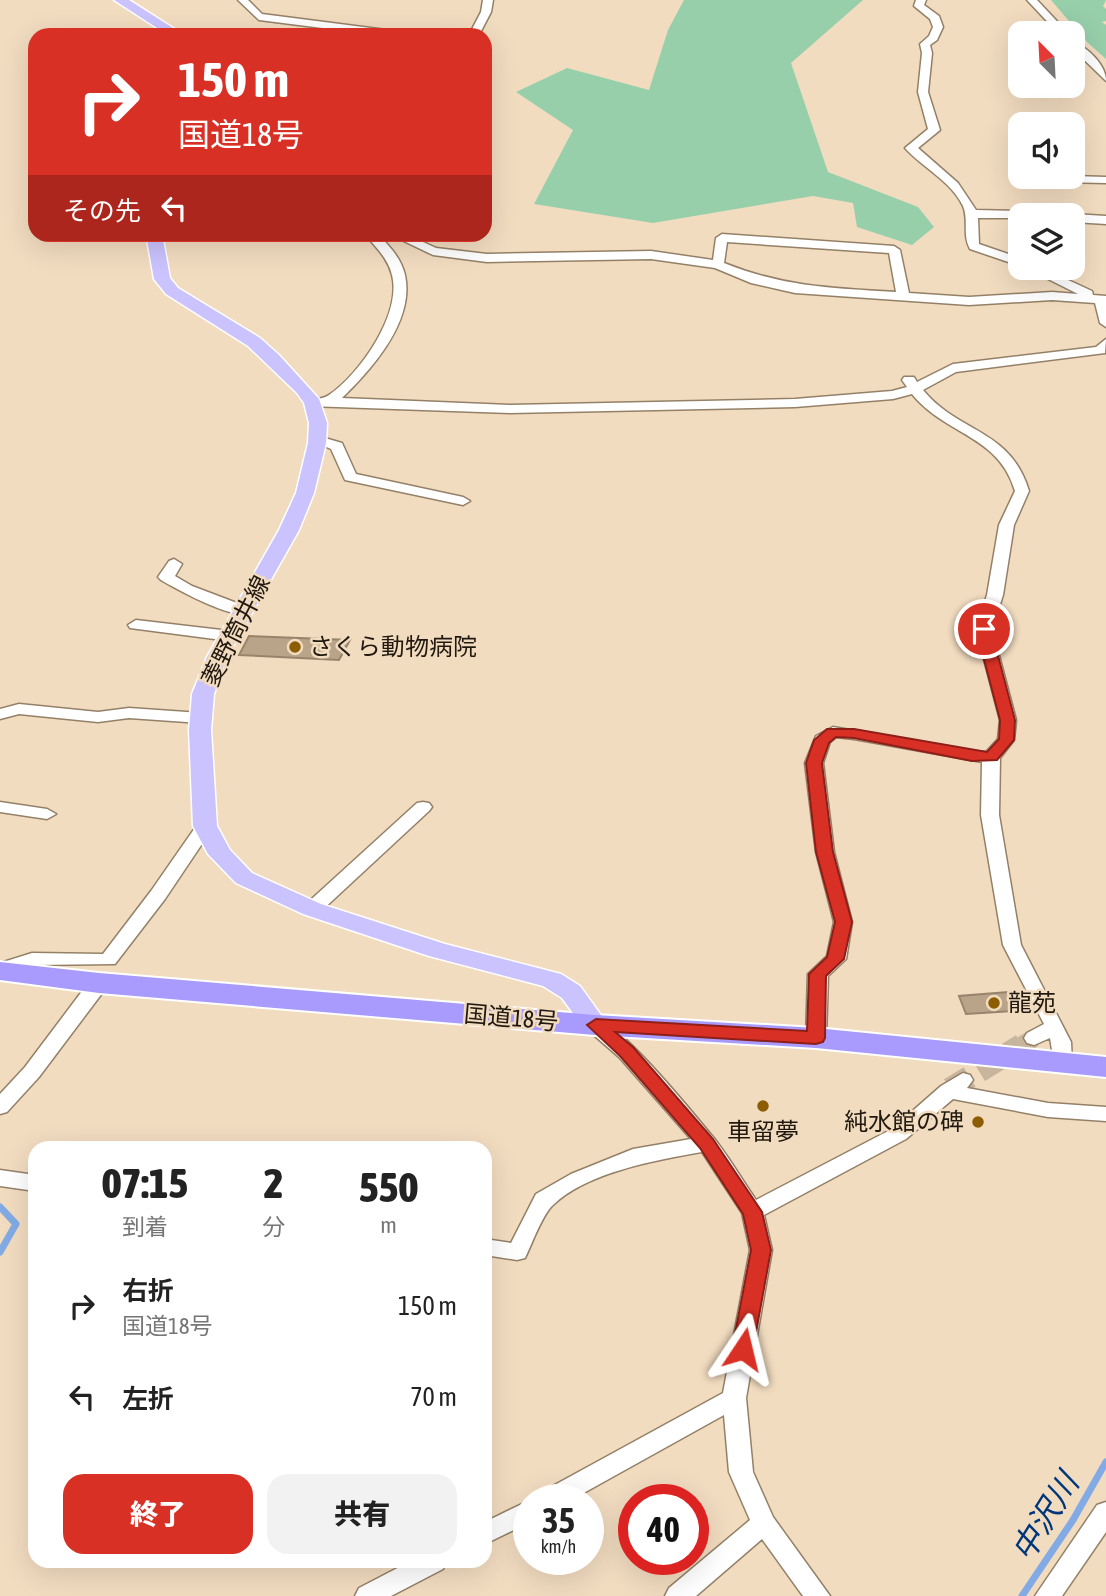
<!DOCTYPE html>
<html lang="ja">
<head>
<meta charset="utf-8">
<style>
	:root { --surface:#fff; --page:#f2f2f2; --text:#222; --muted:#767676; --accent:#d93025 }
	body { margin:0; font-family:"Asap Condensed","Noto Sans JP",sans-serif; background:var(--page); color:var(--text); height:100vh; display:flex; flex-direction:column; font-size:26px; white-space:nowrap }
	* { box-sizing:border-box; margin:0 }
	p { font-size:23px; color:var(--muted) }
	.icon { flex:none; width:38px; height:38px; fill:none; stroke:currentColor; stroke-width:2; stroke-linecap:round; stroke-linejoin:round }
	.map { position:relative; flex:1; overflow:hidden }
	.sheet { position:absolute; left:28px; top:1141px; width:464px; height:427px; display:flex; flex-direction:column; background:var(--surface); border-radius:21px; box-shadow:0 7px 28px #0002 }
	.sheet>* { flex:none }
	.guide { position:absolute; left:28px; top:28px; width:464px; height:214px; border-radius:21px; box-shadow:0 7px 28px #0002; background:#d93025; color:#fff; overflow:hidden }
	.needle { width:46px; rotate:336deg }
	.controls { position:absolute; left:1008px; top:21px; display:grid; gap:14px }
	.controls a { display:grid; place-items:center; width:77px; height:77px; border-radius:14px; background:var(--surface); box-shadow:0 7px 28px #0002; font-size:35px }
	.speed { position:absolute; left:513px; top:1484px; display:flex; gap:14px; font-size:35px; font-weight:700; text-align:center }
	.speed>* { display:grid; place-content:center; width:91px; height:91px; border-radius:50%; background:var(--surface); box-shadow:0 7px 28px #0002; line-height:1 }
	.speed small { font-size:18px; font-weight:400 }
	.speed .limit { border:10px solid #d22; background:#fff; color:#111 }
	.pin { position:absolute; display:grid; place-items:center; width:60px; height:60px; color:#fff; margin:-30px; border:4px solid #fff; border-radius:50%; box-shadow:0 2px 7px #0007 }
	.me { position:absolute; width:77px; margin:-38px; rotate:10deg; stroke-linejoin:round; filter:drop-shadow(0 0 5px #0008) }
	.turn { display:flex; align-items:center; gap:24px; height:147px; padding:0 35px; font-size:32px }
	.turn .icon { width:91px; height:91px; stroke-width:2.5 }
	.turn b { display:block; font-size:49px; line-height:60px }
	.then { display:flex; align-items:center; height:66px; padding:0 35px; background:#0003; gap:14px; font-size:26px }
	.eta { display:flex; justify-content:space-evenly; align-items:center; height:119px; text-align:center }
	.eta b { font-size:42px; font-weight:800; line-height:49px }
	.primary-button { display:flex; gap:14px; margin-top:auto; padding:14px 35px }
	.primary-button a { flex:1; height:80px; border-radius:21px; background:var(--accent); color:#fff; font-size:28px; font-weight:800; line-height:80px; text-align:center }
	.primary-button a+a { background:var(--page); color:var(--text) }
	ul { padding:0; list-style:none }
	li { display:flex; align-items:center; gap:21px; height:91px; padding:0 35px }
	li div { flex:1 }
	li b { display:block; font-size:26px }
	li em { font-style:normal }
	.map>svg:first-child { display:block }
</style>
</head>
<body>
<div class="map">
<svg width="1106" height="1596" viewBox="0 0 1106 1596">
	<rect width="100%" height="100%" fill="#f2dcc0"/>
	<g fill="#97cfab">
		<polygon points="684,0 863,0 791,63 828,172 918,207 934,227 912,245 857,227 853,203 813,196 653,223 534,204 573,130 516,92 567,68 649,90 668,30"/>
		<polygon points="1051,0 1106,0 1103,6 1106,9 1106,21 1102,22 1106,25 1106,59 1087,42"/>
	</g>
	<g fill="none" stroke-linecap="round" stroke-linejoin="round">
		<g stroke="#82abe6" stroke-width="7">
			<polyline points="0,1207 16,1224 0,1252"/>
			<polyline points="1022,1596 1073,1520 1106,1462"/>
		</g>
	</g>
	<g fill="#b9a48a" stroke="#99846b" stroke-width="2">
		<polygon points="249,636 350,640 339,660 239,655"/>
		<polygon points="1022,991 1029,1010 966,1014 959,996"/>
	</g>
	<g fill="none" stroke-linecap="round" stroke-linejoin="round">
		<polyline stroke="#c8b59d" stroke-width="18" stroke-dasharray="18 9" stroke-linecap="butt" points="1019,1047 1034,1038"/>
		<polyline stroke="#c8b59d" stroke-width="23" stroke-dasharray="23 11" stroke-linecap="butt" points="950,1089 1022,1045"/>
		<defs>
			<g id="minor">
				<polygon points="238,0 248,0 262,14 402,32 407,35 378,35 259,20"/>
				<polygon points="483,0 493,0 491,12 479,35 469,35 481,12"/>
				<path d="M 916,0 L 926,0 L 924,5 L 939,16 L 943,27 L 937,40 L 930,45 L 932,53 L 928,92 L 940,130 L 918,148 L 958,183 L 976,210 L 1018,211 L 1020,229 L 1016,228 L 1010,218 L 978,218 L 979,244 L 1020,258 L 1020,266 L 970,249 C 962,235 969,220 963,206 C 951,181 923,168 905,148 L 928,129 L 918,92 L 922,53 L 920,44 L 929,36 L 933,27 L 930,19 L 914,6 Z"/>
				<polygon points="1027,0 1037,0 1068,33 1058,33"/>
				<path d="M 1073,41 C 1088,48 1106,65 1106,81 L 1073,49 Z"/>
				<polygon points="1073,176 1106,177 1106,183 1058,182 1052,179"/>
				<polygon points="1073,214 1106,216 1106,224 1073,222 1073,215 1070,215"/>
				<path d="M 365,234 L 378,234 C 390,247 401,258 405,275 C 415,321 372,369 342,398 L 510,405 L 795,399 L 892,391 L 907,387 L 902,380 L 904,377 L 914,377 L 917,382 L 953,364 L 1096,347 L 1106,339 L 1105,353 L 956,372 L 923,390 C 959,434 1010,428 1029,491 L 1014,525 L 1003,595 L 992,629 L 1016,720 L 1014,740 L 1000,758 L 999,815 L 1021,945 L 1071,1042 L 1072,1063 L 1069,1068 L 1055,1068 L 1050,1038 L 1034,1045 L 1027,1043 L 1024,1038 L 1027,1033 L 1044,1024 L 1003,945 L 981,815 L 982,762 L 854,739 L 836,737 L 830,742 L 823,763 L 834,852 L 852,922 L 846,959 L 828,976 L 826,1038 L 823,1043 L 809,1043 L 806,1038 L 808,974 L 827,956 L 834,922 L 816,852 L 805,763 L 816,736 L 833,727 L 972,751 L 986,752 L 998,739 L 1000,720 L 976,629 L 987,595 L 999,525 L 1015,491 C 999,435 945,435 912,394 L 893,399 L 795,407 L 510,413 L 308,406 L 308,400 C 315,399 324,399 329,395 C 360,374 402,314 392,275 C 388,258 376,248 365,234 Z"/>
				<path d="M 389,234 L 406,234 L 436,248 L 487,254 L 651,251 L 713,260 L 716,238 L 722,234 L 894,246 L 900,250 L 909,293 L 969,297 L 1052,292 L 1078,294 L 1026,268 L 1042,268 L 1092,291 L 1093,295 L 1106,296 L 1106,327 L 1100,323 L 1095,303 L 1052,300 L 969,305 L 795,293 L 751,283 L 715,268 L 651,259 L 487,262 L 433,255 ZM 727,242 L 889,253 L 896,292 C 833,288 784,287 724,263 Z"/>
				<polygon points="318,436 342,443 356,474 463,497 470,501 463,505 345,480 331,449 311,440"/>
				<path d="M 174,559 L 182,564 L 175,576 L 192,586 L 250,608 L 252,611 L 250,614 C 231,619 178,590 161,580 L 158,577 L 169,561 Z"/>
				<polygon points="136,620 230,631 238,636 230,641 130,628 128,625"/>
				<polygon points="19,704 98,712 129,708 201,713 209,718 201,723 129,718 98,722 19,714 0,719 0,709"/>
				<polygon points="0,802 47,809 56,814 47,819 0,812"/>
				<polygon points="423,802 429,803 432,807 429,811 319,913 305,913 303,909 305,905 417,803"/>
				<polygon points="205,821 214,826 165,899 115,964 33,965 0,976 0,963 32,953 103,954 151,891 199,822"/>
				<polygon points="99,977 106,978 109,983 106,988 39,1077 7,1112 0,1114 0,1094 25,1067 92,978"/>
				<path d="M 595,1018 C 623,1026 692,1112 713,1137 C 729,1157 742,1180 756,1200 L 892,1129 L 941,1086 L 963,1073 L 970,1075 L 973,1080 L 967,1088 L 1048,1103 L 1106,1107 L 1106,1121 L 1048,1117 L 953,1099 L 906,1139 L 764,1215 L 772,1250 L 746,1398 L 753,1472 L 773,1517 L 830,1596 L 803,1596 L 762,1539 L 696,1596 L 665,1596 L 669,1588 L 750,1520 L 729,1472 L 724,1415 L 571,1500 L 537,1500 L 540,1493 L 723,1393 L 750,1250 L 742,1213 L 702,1152 C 657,1160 587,1172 553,1205 C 542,1215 532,1244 525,1258 L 517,1260 L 485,1255 L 485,1239 L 511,1243 L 536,1194 L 571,1174 L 633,1149 L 691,1139 L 619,1057 L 588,1030 L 585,1025 L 588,1020 Z"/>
				<polygon points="0,1170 35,1175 35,1191 0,1186"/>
				<polygon points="528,1501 528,1523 485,1544 485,1522"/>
				<polygon points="1106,1502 1106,1532 1062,1596 1035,1596 1097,1505"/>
				<polygon points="411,1561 446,1561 443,1569 391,1596 355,1596 359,1588"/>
			</g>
			<g id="major">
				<polygon points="114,0 129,0 184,35 168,35"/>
				<polygon points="146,234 162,234 170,278 178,288 260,338 279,355 319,399 327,423 326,443 314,493 299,530 227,657 214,694 211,730 217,826 230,850 252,873 321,904 445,944 561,974 580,986 608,1025 604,1031 595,1034 586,1031 562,998 543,986 429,956 303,914 236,883 208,854 193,826 189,730 192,694 207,657 279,530 296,493 308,443 309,423 304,403 297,393 248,346 166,294 154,279"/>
			</g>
			<polygon id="highway" points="0,962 99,973 595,1015 816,1028 1106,1057 1106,1077 816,1048 595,1035 99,993 0,980"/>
		</defs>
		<use href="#minor" stroke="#948067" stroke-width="3"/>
		<use href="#major" stroke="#fff" stroke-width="3"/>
		<use href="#highway" stroke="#fff" stroke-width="4"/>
		<use href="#minor" fill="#fff" fill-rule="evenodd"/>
		<use href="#major" fill="#cbc3fe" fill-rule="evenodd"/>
		<use href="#highway" fill="#a99bfd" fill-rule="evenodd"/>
	</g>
	<polygon fill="#d93025" stroke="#8d1f18" stroke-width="2" points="984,624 991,629 1015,720 1014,740 997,760 972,761 854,738 836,737 829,743 822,763 833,852 852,922 844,959 826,976 825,1038 823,1042 816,1044 615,1032 633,1047 713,1139 762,1212 771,1250 753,1349 750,1354 743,1357 735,1354 732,1349 751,1250 743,1214 700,1148 620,1056 587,1025 596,1019 807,1031 809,974 827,957 835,922 816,852 806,763 814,740 827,729 854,729 987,752 999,739 1000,720 976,629"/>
	<g fill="#8c5d03" stroke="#f2dcc0" stroke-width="2.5">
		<circle cx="295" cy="647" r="7"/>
		<circle cx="994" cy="1003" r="7"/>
		<circle cx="763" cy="1106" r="7"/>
		<circle cx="978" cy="1122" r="7"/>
	</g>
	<g text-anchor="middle" stroke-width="5" stroke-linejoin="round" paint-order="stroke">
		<g font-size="24" fill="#21190f" stroke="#f2dcc0">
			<text transform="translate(236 631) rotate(-63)" y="8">菱野筒井線</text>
			<text transform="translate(511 1018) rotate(5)" y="8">国道18号</text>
		</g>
		<g font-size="24" fill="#21190f" stroke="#f2dcc0" text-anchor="start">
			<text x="309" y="655">さくら動物病院</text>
			<text x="1008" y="1011">龍苑</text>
			<text x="964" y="1130" text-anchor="end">純水館の碑</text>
			<text x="763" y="1140" text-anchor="middle">車留夢</text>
		</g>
		<g font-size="32" font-style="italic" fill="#00367a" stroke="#f2dcc0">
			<text transform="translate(1045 1517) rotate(-58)" y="11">中沢川</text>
		</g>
	</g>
</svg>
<div class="controls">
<a><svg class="needle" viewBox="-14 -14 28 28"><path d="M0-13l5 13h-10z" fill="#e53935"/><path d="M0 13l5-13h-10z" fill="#767676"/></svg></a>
<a><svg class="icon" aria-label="sound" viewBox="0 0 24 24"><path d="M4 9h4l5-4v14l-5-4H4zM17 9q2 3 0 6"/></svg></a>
<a><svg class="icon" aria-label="layers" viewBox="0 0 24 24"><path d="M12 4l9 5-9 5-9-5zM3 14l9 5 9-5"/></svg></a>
</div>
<div class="speed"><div>35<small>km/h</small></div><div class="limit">40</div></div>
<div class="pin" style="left:984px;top:629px;background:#d93025"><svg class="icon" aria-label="arrive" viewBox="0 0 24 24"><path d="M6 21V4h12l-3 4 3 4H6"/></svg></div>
<svg class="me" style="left:743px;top:1349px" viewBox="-20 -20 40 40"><path d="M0-17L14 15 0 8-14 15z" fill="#d93025" stroke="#fff" stroke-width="4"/></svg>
<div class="guide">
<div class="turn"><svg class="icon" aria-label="right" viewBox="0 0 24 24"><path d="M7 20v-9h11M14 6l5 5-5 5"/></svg><div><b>150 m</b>国道18号</div></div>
<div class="then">その先<svg class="icon" aria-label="left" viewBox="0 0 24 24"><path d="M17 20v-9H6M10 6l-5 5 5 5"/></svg></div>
</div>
<section class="sheet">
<div class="eta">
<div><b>07:15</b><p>到着</p></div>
<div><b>2</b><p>分</p></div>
<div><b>550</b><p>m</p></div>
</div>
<ul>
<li><svg class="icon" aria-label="right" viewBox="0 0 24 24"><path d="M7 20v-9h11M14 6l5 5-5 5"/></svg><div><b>右折</b><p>国道18号</p></div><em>150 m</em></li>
<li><svg class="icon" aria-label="left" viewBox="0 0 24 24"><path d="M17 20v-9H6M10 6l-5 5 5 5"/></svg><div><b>左折</b></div><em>70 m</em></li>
</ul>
<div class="primary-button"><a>終了</a><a>共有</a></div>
</section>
</div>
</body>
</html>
